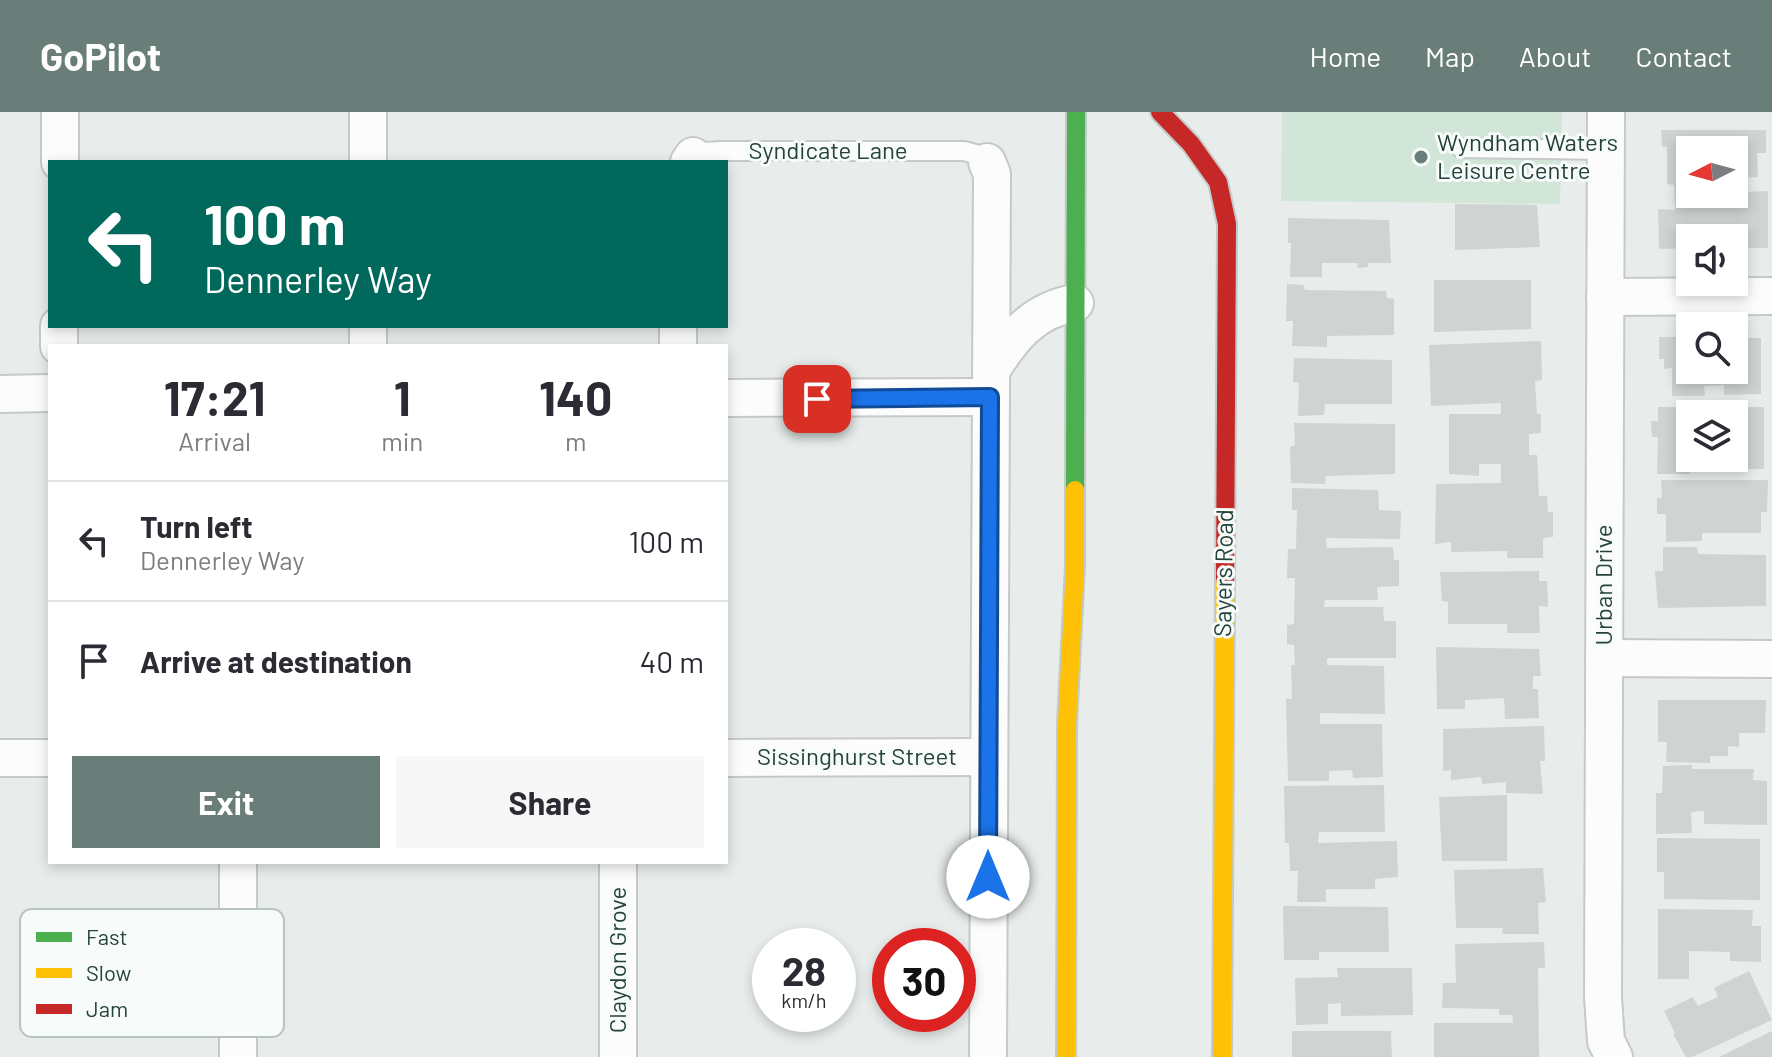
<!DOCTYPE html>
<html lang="en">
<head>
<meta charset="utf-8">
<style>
	:root { --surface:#fff; --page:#f7f7f7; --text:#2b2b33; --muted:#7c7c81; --line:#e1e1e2; --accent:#697e78 }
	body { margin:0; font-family:Barlow,sans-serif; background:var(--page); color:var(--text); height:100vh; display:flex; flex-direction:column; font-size:30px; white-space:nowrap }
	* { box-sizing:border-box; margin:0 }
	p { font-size:26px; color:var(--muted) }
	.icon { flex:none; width:44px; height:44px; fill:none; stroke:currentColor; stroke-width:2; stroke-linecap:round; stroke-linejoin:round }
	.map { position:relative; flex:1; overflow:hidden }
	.sheet { position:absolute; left:48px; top:232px; width:680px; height:520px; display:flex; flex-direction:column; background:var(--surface); border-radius:0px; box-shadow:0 4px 12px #0003 }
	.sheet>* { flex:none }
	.guide { position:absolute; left:48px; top:48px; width:680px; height:168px; border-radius:0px; box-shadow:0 4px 12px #0003; background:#00695c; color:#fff; overflow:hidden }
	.needle { width:52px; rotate:264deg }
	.tools { position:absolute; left:1676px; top:24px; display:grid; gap:16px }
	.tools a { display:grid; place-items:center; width:72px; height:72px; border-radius:0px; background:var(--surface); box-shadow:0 4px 12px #0003; font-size:40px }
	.speed { position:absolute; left:752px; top:816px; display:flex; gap:16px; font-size:40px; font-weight:700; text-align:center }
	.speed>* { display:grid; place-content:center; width:104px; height:104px; border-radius:50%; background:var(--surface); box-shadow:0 4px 12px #0003; line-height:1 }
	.speed small { font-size:20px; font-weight:400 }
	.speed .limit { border:12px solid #d22; background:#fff; color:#111 }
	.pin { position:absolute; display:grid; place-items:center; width:68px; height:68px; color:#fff; margin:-34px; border-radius:16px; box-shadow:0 4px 12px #0006 }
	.me { position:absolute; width:88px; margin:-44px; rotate:0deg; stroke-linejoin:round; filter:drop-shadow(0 0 6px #0008) }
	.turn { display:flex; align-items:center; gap:28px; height:168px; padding:0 24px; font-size:36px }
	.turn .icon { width:104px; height:104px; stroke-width:2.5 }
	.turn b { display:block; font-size:56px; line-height:68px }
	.eta { display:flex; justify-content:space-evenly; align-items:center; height:136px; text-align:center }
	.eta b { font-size:48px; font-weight:700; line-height:56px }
	.cta { display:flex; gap:16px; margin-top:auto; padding:16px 24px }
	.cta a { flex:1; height:92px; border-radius:0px; background:var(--accent); color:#fff; font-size:32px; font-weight:700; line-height:92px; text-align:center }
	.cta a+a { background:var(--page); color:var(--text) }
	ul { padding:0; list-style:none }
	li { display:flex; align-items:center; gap:24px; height:120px; padding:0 24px; border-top:2px solid var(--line) }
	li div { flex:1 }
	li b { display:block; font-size:30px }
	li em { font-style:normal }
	header { display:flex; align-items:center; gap:48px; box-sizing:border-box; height:112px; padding:0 40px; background:var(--accent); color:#fff }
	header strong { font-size:38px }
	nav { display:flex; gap:44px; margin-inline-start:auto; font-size:28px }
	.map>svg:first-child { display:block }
</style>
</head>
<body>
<header>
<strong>GoPilot</strong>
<nav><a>Home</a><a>Map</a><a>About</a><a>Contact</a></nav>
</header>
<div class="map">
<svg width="1772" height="945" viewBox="0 0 1772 945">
	<rect width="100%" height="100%" fill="#e8edeb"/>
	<polygon fill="#d1e6d8" points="1282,0 1562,0 1560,92 1281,89"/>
	<g fill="#cfd4d2" fill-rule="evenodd">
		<polygon points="1661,18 1766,18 1766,41 1757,41 1758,65 1734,66 1734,38 1690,38 1690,82 1768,79 1768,136 1734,136 1734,126 1690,126 1690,136 1659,137 1658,97 1675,98 1674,73 1667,72 1667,35 1662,35"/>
		<polygon points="1455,92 1537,93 1540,135 1455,138"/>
		<polygon points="1288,106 1389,108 1391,151 1368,151 1368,155 1358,156 1357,151 1322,151 1322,165 1290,165 1291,131 1288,131"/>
		<polygon points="1434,168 1531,168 1531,217 1434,220"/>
		<polygon points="1287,172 1303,173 1305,178 1386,179 1387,186 1394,187 1394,223 1327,224 1327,235 1292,234 1293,209 1286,209"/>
		<polygon points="1659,225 1690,225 1690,258 1734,258 1734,226 1761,226 1761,282 1724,283 1724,273 1704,274 1705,284 1672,284 1672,256 1664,257 1664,247 1659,247"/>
		<polygon points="1541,229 1542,268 1535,269 1537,302 1541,302 1541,321 1529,322 1529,343 1537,343 1539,384 1547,384 1548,400 1553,400 1553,425 1543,426 1543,446 1507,446 1507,439 1451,440 1451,430 1435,432 1436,372 1501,371 1501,352 1479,352 1479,364 1449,362 1449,302 1501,302 1501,291 1431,294 1429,233"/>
		<polygon points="1294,246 1392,248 1392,292 1325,292 1324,303 1298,304 1299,271 1293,270"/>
		<path d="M 1658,295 L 1764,295 L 1764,357 L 1690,357 L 1690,362 L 1657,362 L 1658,325 L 1652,325 L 1651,309 L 1658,309 ZM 1690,302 L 1734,302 L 1734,346 L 1690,346 Z"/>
		<polygon points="1294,311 1395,312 1395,362 1326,364 1325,372 1291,371 1290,335 1295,333"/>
		<polygon points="1661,368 1768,368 1767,400 1761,400 1761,421 1702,421 1702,429 1666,430 1666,402 1657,402 1657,386 1662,386"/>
		<polygon points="1292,376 1378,378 1379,398 1401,399 1400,427 1326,426 1327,436 1393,435 1394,448 1399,448 1399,474 1377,475 1378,488 1325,488 1324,495 1383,495 1384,509 1396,509 1396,546 1327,546 1327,553 1384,554 1385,602 1320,601 1320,612 1382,612 1383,665 1353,666 1352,658 1329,659 1329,669 1288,669 1286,587 1292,587 1291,553 1295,553 1294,533 1287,532 1287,513 1294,512 1295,466 1287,466 1288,437 1296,437 1297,398 1292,398"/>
		<polygon points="1663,435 1697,435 1698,442 1766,443 1766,494 1658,496 1655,459 1663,459"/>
		<polygon points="1539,459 1539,469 1547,469 1548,495 1539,494 1540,521 1507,521 1507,512 1448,512 1448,490 1442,489 1440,460"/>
		<polygon points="1436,535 1539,537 1541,564 1533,564 1533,577 1538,577 1539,606 1505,607 1504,586 1465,588 1465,597 1437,597"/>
		<polygon points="1658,588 1766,588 1765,621 1739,621 1739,635 1728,634 1728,644 1710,644 1710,651 1666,650 1667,630 1658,630"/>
		<polygon points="1544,614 1545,649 1540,649 1543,682 1506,681 1506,670 1482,672 1481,665 1451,668 1451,658 1443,659 1443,617"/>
		<polygon points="1692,653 1692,657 1754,657 1753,668 1767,669 1767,713 1704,712 1704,699 1691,700 1692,721 1656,722 1656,681 1662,681 1663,654"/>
		<polygon points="1384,673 1385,720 1319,720 1318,731 1397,729 1398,765 1375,767 1375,777 1326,777 1326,790 1297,790 1298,759 1290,759 1289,731 1285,731 1284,674"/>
		<polygon points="1507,683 1507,749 1442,749 1439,685"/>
		<polygon points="1657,726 1760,727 1760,788 1664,787 1664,760 1657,760"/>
		<polygon points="1543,756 1546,790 1538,791 1539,822 1502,822 1503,816 1456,816 1454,758"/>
		<polygon points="1283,794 1388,795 1389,840 1319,840 1319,848 1284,848"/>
		<polygon points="1658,797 1753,798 1752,814 1761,814 1761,850 1730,849 1730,840 1689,839 1689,867 1658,867"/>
		<polygon points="1544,830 1545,856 1538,856 1539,945 1434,945 1434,911 1513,911 1512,903 1499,903 1499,897 1442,896 1443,871 1456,871 1455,832"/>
		<polygon points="1337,856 1412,856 1413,903 1341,904 1341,891 1328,892 1328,912 1296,913 1295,866 1338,865"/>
		<polygon points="1749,859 1772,908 1692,945 1686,945 1673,922 1675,921 1664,899 1693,885 1698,894 1718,885 1714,876"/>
		<polygon points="1292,919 1391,919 1392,945 1292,945"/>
		<polygon points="1772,919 1772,945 1719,945"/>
	</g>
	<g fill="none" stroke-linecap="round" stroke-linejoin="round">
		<defs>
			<g id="lane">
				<polyline points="1461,36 1606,38"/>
				<polyline points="693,44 704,40 721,39 964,39 979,43 987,50"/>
			</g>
			<g id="street">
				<polyline points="1606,0 1603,885 1606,929 1614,945"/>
				<polyline points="60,50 60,0"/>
				<polyline points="368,50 368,0"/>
				<polyline points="689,50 693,44"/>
				<polyline points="987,50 992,62 988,945"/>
				<polyline points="1605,185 1772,184"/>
				<polyline points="59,234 59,214"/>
				<polyline points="368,234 368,214"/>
				<polyline points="678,234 678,214"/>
				<path d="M 991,259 C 1012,225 1033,198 1075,191"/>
				<polyline points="0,282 50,281"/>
				<polyline points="726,286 990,285"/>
				<polyline points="1604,546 1772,547"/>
				<polyline points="0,646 50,646"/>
				<polyline points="726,646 989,645"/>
				<polyline points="618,750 618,945"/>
				<polyline points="238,945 238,750"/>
			</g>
			<polyline id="fast" points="1075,378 1076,0"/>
			<g id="slow">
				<polyline points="1066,945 1067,612 1075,454 1075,378"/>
				<polyline points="1222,945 1225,467"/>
			</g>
			<polyline id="jam" points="1160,0 1191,32 1218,70 1227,112 1225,467"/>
		</defs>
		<use href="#lane" stroke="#c5cac8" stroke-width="22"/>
		<use href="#street" stroke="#c5cac8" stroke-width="40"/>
		<use href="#fast" stroke="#c3cbc8" stroke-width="22"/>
		<use href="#slow" stroke="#c3cbc8" stroke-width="22"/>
		<use href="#jam" stroke="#c3cbc8" stroke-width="22"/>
		<use href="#lane" stroke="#fcfcfc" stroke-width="18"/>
		<use href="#street" stroke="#fcfcfc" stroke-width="36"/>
		<use href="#fast" stroke="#4caf50" stroke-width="18"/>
		<use href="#slow" stroke="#ffc107" stroke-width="18"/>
		<use href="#jam" stroke="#c62828" stroke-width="18"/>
	</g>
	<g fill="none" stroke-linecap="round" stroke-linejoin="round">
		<defs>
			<polyline id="route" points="817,287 990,285 988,765"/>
		</defs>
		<use href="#route" stroke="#114b97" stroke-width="20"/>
		<use href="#route" stroke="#1a73e8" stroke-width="14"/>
	</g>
	<circle fill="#697e78" stroke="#f7fbf9" stroke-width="3" cx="1421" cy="45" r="8"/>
	<g text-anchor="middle" stroke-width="6" stroke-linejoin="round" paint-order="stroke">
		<g font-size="24" fill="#24423a" stroke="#f7fbf9" text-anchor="start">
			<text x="1437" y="39">Wyndham Waters<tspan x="1437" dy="28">Leisure Centre</tspan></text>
		</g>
		<g font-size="24" fill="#24423a" stroke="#f7fbf9">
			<text x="828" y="47">Syndicate Lane</text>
			<text transform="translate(1224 461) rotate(-89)" y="8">Sayers Road</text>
			<text transform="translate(1604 473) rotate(-90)" y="8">Urban Drive</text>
			<text x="857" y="653">Sissinghurst Street</text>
			<text transform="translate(618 848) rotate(-90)" y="8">Claydon Grove</text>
		</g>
	</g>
	<rect x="20" y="797" width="264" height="128" rx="12" fill="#f7fbf9" stroke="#b8c4c0" stroke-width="2"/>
	<rect x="36" y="820" width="36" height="10" fill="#4caf50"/>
	<rect x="36" y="856" width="36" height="10" fill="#ffc107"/>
	<rect x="36" y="892" width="36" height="10" fill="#c62828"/>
	<g font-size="22" fill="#24423a">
		<text x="86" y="833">Fast</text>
		<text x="86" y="869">Slow</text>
		<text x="86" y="905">Jam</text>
	</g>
</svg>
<div class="tools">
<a><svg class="needle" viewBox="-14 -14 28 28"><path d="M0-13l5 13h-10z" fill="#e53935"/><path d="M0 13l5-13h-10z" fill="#7c7c81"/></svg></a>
<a><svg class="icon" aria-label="sound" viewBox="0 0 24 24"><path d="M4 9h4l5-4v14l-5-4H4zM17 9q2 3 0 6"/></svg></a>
<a><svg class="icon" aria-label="search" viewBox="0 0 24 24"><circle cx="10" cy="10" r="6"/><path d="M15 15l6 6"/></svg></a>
<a><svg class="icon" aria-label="layers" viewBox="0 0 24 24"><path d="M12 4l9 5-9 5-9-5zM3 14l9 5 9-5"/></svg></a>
</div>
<div class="speed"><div>28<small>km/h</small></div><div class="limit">30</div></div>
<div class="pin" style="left:817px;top:287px;background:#d93025"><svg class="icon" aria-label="arrive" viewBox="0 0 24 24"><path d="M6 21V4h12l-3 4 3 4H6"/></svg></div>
<svg class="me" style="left:988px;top:765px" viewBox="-20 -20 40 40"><circle r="19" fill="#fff"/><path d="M0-13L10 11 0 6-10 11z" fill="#1a73e8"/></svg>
<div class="guide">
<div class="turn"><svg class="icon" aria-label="left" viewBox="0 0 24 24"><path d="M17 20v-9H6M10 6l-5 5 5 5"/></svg><div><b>100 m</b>Dennerley Way</div></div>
</div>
<section class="sheet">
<div class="eta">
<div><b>17:21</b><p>Arrival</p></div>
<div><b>1</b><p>min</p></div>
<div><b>140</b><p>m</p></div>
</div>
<ul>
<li><svg class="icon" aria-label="left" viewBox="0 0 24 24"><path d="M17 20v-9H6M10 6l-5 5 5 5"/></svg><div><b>Turn left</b><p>Dennerley Way</p></div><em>100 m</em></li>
<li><svg class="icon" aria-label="arrive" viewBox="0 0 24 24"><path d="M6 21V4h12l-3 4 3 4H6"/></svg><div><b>Arrive at destination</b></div><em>40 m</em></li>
</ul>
<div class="cta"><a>Exit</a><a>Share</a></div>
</section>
</div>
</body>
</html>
